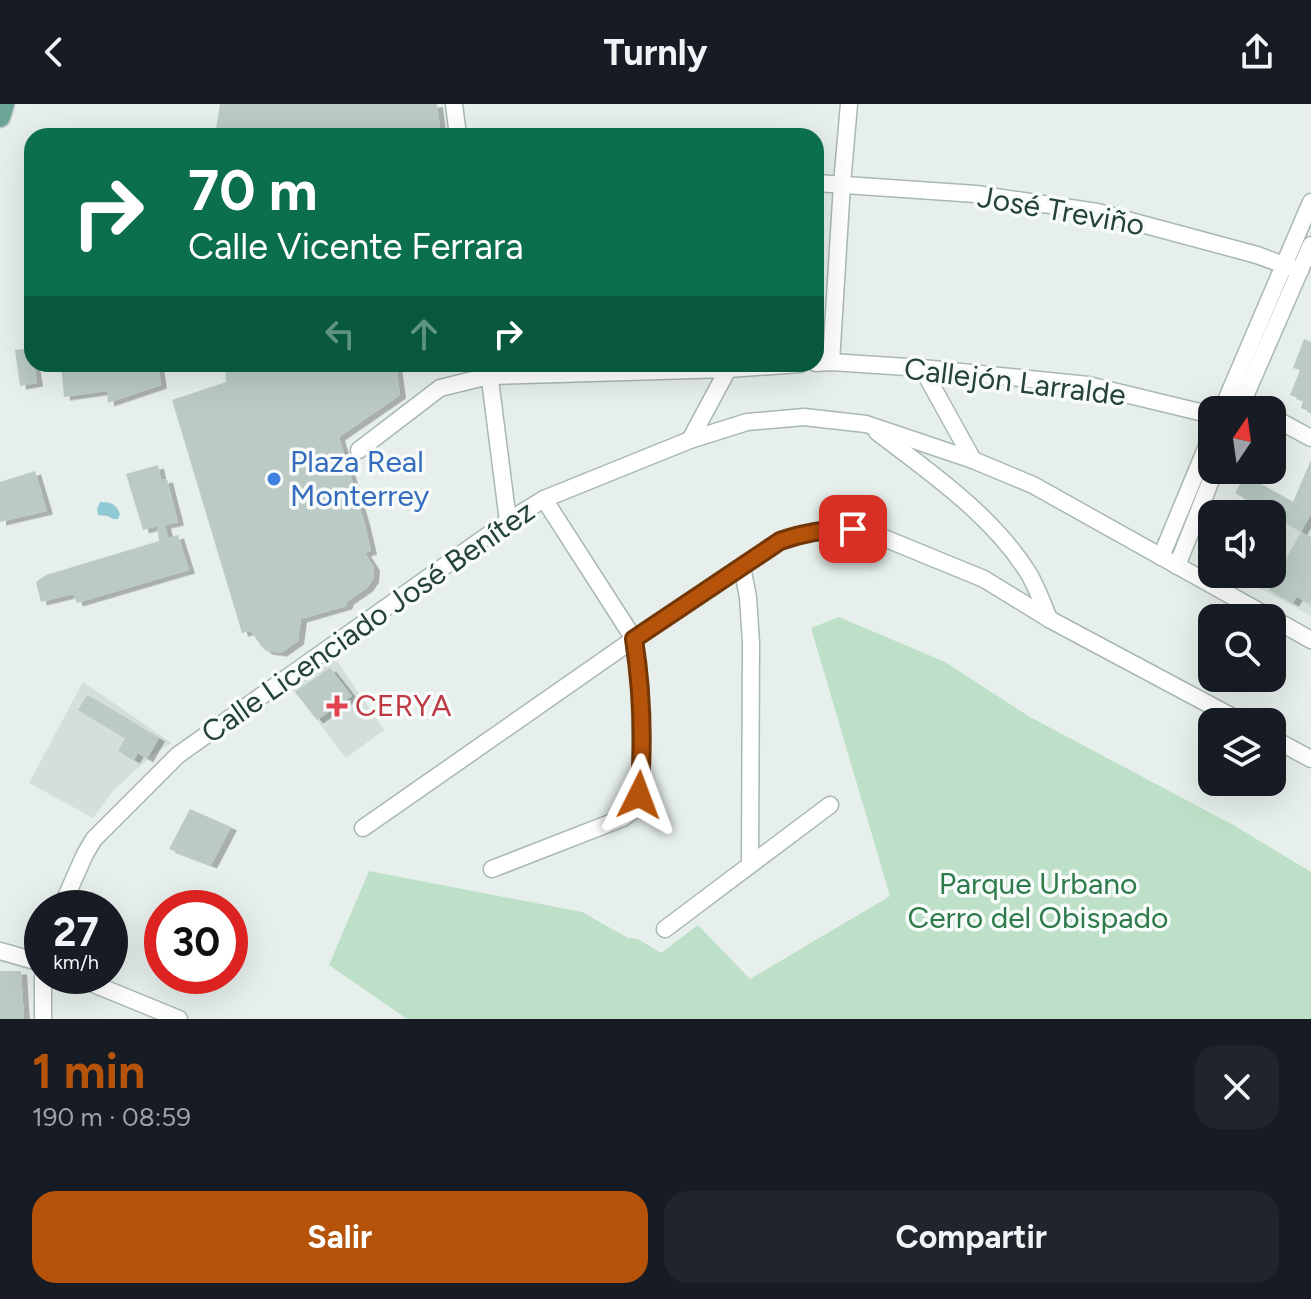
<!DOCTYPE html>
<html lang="es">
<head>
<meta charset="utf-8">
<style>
	:root { --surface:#171b24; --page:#20242c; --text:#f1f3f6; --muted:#9ea1a6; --accent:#b45309 }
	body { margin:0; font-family:Figtree,sans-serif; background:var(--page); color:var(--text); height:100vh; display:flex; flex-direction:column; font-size:30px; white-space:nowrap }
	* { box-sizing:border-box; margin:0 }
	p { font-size:26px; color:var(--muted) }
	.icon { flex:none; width:44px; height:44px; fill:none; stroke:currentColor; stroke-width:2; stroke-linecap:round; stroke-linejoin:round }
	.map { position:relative; height:915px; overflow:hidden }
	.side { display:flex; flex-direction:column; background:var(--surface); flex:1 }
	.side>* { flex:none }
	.guide { position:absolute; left:24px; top:24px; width:800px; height:244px; border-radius:24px; box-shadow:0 8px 32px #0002; background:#0b6e4f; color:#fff; overflow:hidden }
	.needle { width:52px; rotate:13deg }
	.controls { position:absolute; left:1198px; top:292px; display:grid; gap:16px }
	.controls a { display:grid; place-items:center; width:88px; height:88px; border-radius:16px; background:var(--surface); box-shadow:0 8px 32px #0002; font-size:40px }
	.speed { position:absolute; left:24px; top:786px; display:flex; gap:16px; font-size:40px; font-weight:700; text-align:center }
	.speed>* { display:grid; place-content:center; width:104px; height:104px; border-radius:50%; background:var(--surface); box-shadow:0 8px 32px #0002; line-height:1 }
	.speed small { font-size:20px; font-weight:400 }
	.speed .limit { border:12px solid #d22; background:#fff; color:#111 }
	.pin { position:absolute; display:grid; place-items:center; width:68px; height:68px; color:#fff; margin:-34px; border-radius:16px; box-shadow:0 4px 12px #0006 }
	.me { position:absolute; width:88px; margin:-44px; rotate:3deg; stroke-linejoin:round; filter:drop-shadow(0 0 6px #0008) }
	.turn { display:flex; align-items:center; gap:28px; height:168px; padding:0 32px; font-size:36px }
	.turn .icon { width:104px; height:104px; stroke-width:2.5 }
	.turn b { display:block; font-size:56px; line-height:68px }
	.lanes { display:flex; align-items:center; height:76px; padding:0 32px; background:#0003; justify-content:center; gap:40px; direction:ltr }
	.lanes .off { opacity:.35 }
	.round { display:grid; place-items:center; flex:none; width:84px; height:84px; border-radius:24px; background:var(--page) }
	.overview { display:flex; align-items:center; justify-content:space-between; height:136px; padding:0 32px }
	h1 { font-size:48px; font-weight:700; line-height:60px; color:var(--accent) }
	.button { display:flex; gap:16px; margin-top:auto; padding:16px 32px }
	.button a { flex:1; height:92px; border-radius:24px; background:var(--accent); color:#fff; font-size:32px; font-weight:700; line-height:92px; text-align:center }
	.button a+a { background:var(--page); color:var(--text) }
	header { display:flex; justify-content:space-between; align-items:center; height:104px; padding:0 32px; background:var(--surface); font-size:36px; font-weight:700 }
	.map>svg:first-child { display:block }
</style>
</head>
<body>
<header><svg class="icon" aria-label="back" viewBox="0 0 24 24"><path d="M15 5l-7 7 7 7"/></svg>Turnly<svg class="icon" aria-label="share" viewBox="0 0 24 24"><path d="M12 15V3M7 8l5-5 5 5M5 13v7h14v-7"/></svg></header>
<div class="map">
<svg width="1311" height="915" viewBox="0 0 1311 915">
	<defs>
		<filter id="shadow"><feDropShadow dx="6" dy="3.5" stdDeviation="0" flood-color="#0004"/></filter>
	</defs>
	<rect width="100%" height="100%" fill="#e6efeb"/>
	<g fill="#d4dfda">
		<polygon points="1311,410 1311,512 1236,471 1272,470 1272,411 1301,427"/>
		<polygon points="335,554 384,626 346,654 292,584"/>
		<polygon points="83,578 172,639 159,646 131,670 113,687 93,714 29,679"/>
	</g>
	<polygon fill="#bfe0c8" points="839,513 945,558 1030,613 1235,722 1311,768 1311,915 407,915 329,861 369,767 582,808 628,834 638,835 661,849 698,821 750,875 890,792 811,524"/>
	<path fill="#8ec9d4" d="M 100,398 C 111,398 116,400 120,410 L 118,415 L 113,415 L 108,412 L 98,411 L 97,405 Z"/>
	<g fill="#bbcac4" filter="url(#shadow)">
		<polygon points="220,0 437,0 441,32 219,32 216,25"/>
		<polygon points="1304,235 1311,238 1311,308 1301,304 1303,296 1290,291 1300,266 1293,264"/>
		<polygon points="32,244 32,260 34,260 37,279 20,282 15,246"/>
		<polygon points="61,260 147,260 147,263 158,262 161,281 108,299 107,287 64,293"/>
		<polygon points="225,260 396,260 400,291 339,333 364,417 371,447 365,449 374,463 373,475 367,484 348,497 346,502 301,515 298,537 281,549 266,547 261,542 251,527 242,529 172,296 226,278"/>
		<polygon points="1311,356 1311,410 1301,428 1235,389 1245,371 1293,398"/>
		<polygon points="158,361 161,376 167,375 178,418 165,421 168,434 178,431 189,466 77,499 73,490 41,498 36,478 46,471 159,437 157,422 143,426 126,370"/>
		<polygon points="35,367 47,407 0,418 0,378"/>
		<polygon points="1301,428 1311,433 1311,501 1297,493 1293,499 1269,486"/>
		<polygon points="330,564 352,592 317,616 295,588"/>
		<polygon points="87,591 159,634 147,655 138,649 134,656 118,647 125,634 78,606"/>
		<polygon points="190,705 231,723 211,761 169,745"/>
		<polygon points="0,867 21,867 24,915 0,915"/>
	</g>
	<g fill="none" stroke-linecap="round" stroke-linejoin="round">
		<defs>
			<g id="minor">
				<polyline points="454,0 458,32"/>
				<polyline points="816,79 976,90 1097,108 1257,151 1300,167"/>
				<polyline points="831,258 842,80 849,0"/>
				<polyline points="816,259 831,258 922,264 1088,281 1212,311"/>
				<polyline points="488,260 508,417"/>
				<polyline points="922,264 973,356"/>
				<polyline points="1233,292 1260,306"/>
				<polyline points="1222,306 1311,98"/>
				<polyline points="1239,306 1311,141"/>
				<polyline points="1272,313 1311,334"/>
				<path d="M 877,328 C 931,369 993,412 1029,470 C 1037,484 1043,500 1049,515"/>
				<polyline points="690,336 728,265"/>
				<polyline points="359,346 440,284 489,272 728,265 800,260"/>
				<polyline points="1161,453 1212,330"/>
				<polyline points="1177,462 1215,366"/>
				<polyline points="742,463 748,493 751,539 750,760"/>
				<polyline points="1272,514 1311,536"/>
				<polyline points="1272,634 1311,655"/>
				<path d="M 363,724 L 634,535 L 780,437 C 809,427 837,421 867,427 L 984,475 L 1049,515 L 1242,618"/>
				<polyline points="492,765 623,714 633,706 639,691 641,677 640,580 634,535 544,395"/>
				<polyline points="61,804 85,750 94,735 178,651 508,417 544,395 690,336 747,318 804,313 866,320 973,356 1033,381 1271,514"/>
				<polyline points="665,825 830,701"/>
				<polyline points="0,847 42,859"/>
				<polyline points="43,872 43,915"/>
				<polyline points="74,872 179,915"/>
			</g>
			<polyline id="major" points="0,13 4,0"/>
		</defs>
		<use href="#minor" stroke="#a8b8b2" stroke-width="19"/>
		<use href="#major" stroke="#c2cac8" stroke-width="23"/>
		<use href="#minor" stroke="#fff" stroke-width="16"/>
		<use href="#major" stroke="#6aa596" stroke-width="20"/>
	</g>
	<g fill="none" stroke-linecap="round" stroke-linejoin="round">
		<defs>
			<path id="route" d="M 639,691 C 644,639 642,587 634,535 L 780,437 C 805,428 827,425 853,425"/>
		</defs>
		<use href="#route" stroke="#753606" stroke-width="20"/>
		<use href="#route" stroke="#b45309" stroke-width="14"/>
	</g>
	<circle fill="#3f7fe0" stroke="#f7fbf9" stroke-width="3" cx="274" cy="375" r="8"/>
	<path fill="#e0444e" stroke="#f7fbf9" stroke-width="3" d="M333 590h8v8h8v8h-8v8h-8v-8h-8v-8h8z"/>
	<g text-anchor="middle" stroke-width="7" stroke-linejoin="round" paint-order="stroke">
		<g font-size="30" fill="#24423a" stroke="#f7fbf9">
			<text transform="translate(1061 107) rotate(10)" y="10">José Treviño</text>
			<text transform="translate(1015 278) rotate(7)" y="10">Callejón Larralde</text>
			<text transform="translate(368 518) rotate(-35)" y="10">Calle Licenciado José Benítez</text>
		</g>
		<g font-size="30" fill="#366cbe" stroke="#f7fbf9" text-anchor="start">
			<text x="290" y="368">Plaza Real<tspan x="290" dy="34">Monterrey</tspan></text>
		</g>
		<g font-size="30" fill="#be3a42" stroke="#f7fbf9" text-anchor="start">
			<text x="355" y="612">CERYA</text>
		</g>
		<g font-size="30" fill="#2d7a4b" stroke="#f7fbf9">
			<text x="1038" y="790">Parque Urbano<tspan x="1038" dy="34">Cerro del Obispado</tspan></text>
		</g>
	</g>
</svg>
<div class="controls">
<a><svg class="needle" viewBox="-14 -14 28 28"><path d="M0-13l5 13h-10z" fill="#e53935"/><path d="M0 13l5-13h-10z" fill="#9ea1a6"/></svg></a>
<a><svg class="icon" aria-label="sound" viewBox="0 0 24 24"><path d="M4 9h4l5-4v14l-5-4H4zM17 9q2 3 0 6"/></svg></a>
<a><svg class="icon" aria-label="search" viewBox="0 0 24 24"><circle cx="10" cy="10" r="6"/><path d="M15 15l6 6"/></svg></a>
<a><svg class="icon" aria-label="layers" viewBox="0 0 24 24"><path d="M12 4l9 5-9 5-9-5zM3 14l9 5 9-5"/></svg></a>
</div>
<div class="speed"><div>27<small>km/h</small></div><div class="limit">30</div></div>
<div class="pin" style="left:853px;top:425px;background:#d93025"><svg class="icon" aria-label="arrive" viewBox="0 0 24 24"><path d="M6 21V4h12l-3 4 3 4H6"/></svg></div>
<svg class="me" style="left:639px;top:691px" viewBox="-20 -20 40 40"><path d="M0-17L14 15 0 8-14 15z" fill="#b45309" stroke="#fff" stroke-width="4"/></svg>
<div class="guide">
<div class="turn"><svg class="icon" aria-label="right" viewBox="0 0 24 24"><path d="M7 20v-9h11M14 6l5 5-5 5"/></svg><div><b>70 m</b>Calle Vicente Ferrara</div></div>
<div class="lanes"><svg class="icon off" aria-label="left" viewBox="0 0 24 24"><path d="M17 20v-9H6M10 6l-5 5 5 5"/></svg><svg class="icon off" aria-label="ahead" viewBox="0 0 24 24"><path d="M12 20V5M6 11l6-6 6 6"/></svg><svg class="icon" aria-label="right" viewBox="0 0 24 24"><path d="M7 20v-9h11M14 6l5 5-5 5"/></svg></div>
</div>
</div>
<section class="side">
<div class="overview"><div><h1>1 min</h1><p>190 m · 08:59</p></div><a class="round"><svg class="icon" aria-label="close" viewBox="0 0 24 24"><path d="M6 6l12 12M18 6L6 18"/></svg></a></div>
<div class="button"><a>Salir</a><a>Compartir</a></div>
</section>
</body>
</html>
